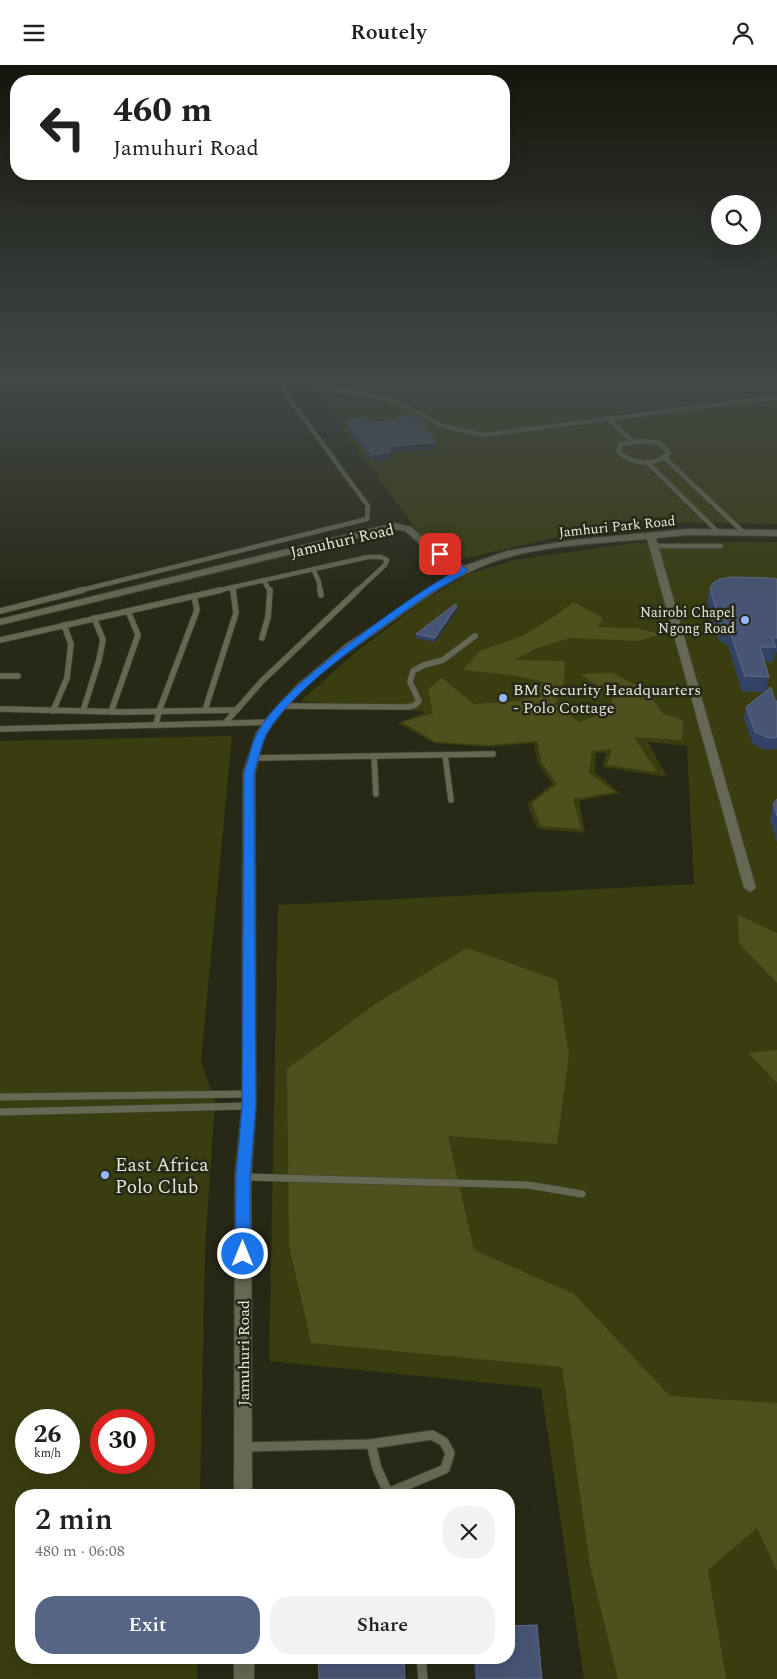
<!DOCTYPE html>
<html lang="en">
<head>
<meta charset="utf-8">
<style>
	:root { --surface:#fff; --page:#f2f2f2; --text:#202124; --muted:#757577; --accent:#566486 }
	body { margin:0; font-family:Spectral,serif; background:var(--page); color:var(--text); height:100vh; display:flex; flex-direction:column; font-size:19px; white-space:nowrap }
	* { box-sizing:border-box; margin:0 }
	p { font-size:16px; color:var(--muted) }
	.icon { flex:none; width:28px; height:28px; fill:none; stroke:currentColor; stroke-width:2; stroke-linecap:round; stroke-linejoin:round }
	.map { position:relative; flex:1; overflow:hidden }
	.panel { position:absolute; left:15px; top:1424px; width:500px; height:175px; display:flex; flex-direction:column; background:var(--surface); border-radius:20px; box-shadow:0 5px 20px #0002 }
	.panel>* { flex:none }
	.hud { position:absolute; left:10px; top:10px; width:500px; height:105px; border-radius:20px; box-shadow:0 5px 20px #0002; background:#fff; color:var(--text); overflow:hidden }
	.fabs { position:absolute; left:711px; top:130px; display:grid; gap:10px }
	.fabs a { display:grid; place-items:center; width:50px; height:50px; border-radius:50%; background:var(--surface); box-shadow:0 5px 20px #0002; font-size:25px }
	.speed { position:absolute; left:15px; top:1344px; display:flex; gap:10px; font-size:25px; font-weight:700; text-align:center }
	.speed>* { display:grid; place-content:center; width:65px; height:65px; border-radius:50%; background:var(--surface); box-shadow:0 5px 20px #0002; line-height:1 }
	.speed small { font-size:12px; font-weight:400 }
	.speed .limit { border:8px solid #d22; background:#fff; color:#111 }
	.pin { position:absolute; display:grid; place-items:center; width:42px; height:42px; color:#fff; margin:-21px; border-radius:10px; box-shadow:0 2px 8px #0006 }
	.me { position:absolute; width:55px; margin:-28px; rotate:0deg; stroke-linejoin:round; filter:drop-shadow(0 0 4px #0008) }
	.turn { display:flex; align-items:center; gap:18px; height:105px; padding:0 20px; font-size:22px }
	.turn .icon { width:65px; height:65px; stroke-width:2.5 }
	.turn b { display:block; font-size:35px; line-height:42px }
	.round { display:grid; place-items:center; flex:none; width:52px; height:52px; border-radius:20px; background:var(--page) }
	.summary { display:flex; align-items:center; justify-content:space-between; height:85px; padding:0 20px }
	h1 { font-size:30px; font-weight:600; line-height:38px }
	.primary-button { display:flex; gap:10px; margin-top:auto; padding:10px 20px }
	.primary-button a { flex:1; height:58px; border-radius:20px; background:var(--accent); color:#fff; font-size:20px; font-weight:600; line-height:58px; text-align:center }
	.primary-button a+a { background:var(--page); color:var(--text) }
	header { display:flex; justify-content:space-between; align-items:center; height:65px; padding:0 20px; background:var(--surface); font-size:22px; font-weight:600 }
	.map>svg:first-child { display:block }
</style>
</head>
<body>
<header><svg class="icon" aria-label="menu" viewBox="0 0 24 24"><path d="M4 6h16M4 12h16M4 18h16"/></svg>Routely<svg class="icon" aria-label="person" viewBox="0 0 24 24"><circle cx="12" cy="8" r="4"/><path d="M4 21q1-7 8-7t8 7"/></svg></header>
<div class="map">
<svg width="777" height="1614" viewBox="0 0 777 1614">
	<rect width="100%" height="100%" fill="#272816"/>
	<g fill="#3a3d10" fill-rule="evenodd">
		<polygon points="307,315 777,315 777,459 622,457 441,499"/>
		<polygon points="777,477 777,1614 584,1614 541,1323 269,1296 278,840 694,819 687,681 648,677 667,712 603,702 606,688 596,688 595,707 620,728 579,736 585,768 537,764 527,739 552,719 538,698 534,678 489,682 434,678 398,658 426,647 301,636 357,586 423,536 468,509 514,495 635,478"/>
		<path d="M 232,671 L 201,996 L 215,1037 L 205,1184 L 200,1430 L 21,1430 L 21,1592 L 198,1593 L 197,1614 L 0,1614 L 0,676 ZM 26,1355 L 69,1355 L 69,1398 L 26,1398 ZM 101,1355 L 144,1355 L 144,1398 L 101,1398 Z"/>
	</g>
	<g fill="#4e511d">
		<polygon points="574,537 603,553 598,562 635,563 661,569 638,576 570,573 537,583 514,595 565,596 564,617 555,639 579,657 609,646 613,631 580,609 612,608 647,625 662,648 683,655 682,675 634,672 657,707 607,700 612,684 592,686 589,708 615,727 573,734 581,764 541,761 532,738 557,719 542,698 537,676 490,680 436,677 402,657 433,649 428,624 442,613 474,639 520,636 545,617 511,610 463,605 480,586 522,571 555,551"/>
		<polygon points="738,850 777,868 777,918 739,878"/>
		<polygon points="467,883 557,915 569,990 557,1079 448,1071 474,1185 574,1229 670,1331 777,1338 777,1506 757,1463 708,1505 726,1614 618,1614 590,1500 562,1302 311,1278 289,1180 287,1004 377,938"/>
		<polygon points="777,985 777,1018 748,988"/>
	</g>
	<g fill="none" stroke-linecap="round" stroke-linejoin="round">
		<defs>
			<g id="lane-far3">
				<polyline points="326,315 340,326 385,333 401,339 443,361 483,370 777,332"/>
				<polyline points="609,354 632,376"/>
				<path d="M 642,376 L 659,378 L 669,388 C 655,402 631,400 618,386 L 621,379 Z"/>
				<polyline points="665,393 743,467"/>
				<polyline points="647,397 717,466"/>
				<polyline points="654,481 721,481"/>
				<polyline points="313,504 319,517 320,526"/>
				<polyline points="263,515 270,526"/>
				<polyline points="233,522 234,526"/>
				<polyline points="78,526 367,454 368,441 276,315"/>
				<polyline points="216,526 368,492 381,492 387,495 385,500 357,526"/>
			</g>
			<g id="lane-far2">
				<polyline points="320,525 321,530"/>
				<polyline points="0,546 83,525"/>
				<polyline points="262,573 268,552 270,525"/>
				<polyline points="0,575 221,525"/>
				<polyline points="0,611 18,611"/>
				<polyline points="283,641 408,642 415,640 419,636 410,617 413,606 424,600 443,595 475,571"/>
				<polyline points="0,644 122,647 237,645"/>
				<polyline points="205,645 236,548 233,525"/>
				<polyline points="53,646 67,613 71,579 64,560"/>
				<polyline points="83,646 99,595 103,575 94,553"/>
				<polyline points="111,647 138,570 128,546"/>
				<polyline points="225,658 262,616 358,525"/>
				<polyline points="156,660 159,646 197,545 194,531"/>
				<polyline points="0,664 271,657"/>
				<polyline points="445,690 451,735"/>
				<polyline points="374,691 376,729"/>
				<polyline points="253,693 493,689"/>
			</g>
			<g id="lane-far1">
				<polyline points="0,1032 249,1029"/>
				<polyline points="0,1047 249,1041"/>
				<polyline points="244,1112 528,1120 582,1129"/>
			</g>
			<g id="lane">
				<polyline points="371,1379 432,1370 444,1377 450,1388 445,1404 388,1428"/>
				<polyline points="244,1382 371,1379 377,1403 389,1430"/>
				<polyline points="421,1592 423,1614"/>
			</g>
			<g id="street">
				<path d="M 394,458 L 411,462 L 428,477 L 464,501 L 507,486 L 573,475 L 688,464 L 777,465 L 777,471 L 688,470 L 656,473 L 756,823 L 750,827 L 744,823 L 647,474 C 603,478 552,480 509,492 C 463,504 425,533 387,560 C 344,590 295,622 267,668 C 260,680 259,695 255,708 L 256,1041 L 251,1112 L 252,1430 L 234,1430 L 235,1112 L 242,1041 L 243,708 L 256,668 L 270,649 L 298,619 L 346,579 L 457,505 L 422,481 L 405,466 L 394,464 L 0,560 L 0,554 Z"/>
				<rect x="234" y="1592" width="20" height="22"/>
			</g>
		</defs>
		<use href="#lane-far3" stroke="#424332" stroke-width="5"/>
		<use href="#lane-far2" stroke="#424332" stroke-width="7"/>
		<use href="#lane-far1" stroke="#424332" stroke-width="8"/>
		<use href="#lane" stroke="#424332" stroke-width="11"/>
		<use href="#street" stroke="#424332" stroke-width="2"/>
		<use href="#lane-far3" stroke="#666853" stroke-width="4.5"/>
		<use href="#lane-far2" stroke="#666853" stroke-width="5.5"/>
		<use href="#lane-far1" stroke="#666853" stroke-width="7"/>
		<use href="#lane" stroke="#666853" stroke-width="9"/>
		<use href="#street" fill="#666853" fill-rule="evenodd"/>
	</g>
	<g fill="#334267">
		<polygon points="399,352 436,384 391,388 391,394 373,397 346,361 346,355 368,358 399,354"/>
		<polygon points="777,514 777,587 775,587 773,597 764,596 769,612 766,626 775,636 777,636 777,684 765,685 753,679 744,654 746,642 765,627 742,626 728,581 718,574 707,537 710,523"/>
		<polygon points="457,545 435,577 416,573 416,569"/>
		<polygon points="777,734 777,777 770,756 773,739"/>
		<polygon points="473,1592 509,1592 542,1614 475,1614"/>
	</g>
	<g fill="#263041">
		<polygon points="436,377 436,384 391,388 391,394 373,397 373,390 387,382"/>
		<polygon points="457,541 457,545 435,577 435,573"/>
	</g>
	<g fill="#475473" stroke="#606b84">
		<polygon points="415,350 436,377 387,382 391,387 373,390 346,355 364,352 368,358 400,354 399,352"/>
		<polygon points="731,512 771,513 777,514 777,573 772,573 776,582 760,582 769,612 745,611 730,567 720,559 710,523 713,518 720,514"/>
		<polygon points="455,539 457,541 435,573 416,569"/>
		<polygon points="771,622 775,636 777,636 777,672 768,673 755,667 746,642"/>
		<polygon points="777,734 777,751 773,739"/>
		<polygon points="537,1560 542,1614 477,1614 476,1592 509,1592 509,1561"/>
		<polygon points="318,1592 404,1592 405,1614 319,1614"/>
	</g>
	<linearGradient id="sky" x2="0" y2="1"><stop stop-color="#15160c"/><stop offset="0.58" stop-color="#414847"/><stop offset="1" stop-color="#414847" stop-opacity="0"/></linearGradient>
	<rect width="777" height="541" fill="url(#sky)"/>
	<path fill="#1a73e8" stroke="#114b97" d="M 437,487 L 442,487 L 468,505 C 456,516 439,522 426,531 C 377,567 298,617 267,668 C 261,680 258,696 254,708 L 256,1041 L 250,1112 L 250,1189 L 248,1194 L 243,1196 L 238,1194 L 235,1189 L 236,1112 L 242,1041 L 244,708 C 248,696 251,680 257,668 C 275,637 305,614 332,592 C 372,561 413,530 457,505 L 437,491 Z"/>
	<g fill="#98b6fd" stroke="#272816" stroke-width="2">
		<circle cx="745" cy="555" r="5"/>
		<circle cx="503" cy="633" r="5"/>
		<circle cx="105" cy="1110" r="5"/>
	</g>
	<g text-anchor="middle" stroke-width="5" stroke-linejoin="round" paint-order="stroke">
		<g font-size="14" fill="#e6e7dc" stroke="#272816">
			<text transform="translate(617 461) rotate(-6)" y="5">Jamhuri Park Road</text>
		</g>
		<g font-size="14" fill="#e6e7dc" stroke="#272816" text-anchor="end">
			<text x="735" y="552">Nairobi Chapel<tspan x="735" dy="16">Ngong Road</tspan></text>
		</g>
		<g font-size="16" fill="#e6e7dc" stroke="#272816">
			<text transform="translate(342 475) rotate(-13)" y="6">Jamuhuri Road</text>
			<text transform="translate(243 1288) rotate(-90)" y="6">Jamuhuri Road</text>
		</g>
		<g font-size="16" fill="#e6e7dc" stroke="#272816" text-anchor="start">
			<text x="513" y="630">BM Security Headquarters<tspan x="513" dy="18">- Polo Cottage</tspan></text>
		</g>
		<g font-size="19" fill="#e6e7dc" stroke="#272816" text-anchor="start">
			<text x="115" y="1106">East Africa<tspan x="115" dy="22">Polo Club</tspan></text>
		</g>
	</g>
</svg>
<div class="fabs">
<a><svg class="icon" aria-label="search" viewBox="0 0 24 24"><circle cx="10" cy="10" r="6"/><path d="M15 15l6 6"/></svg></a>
</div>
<div class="speed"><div>26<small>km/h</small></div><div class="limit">30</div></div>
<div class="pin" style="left:440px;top:489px;background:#d93025"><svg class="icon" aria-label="arrive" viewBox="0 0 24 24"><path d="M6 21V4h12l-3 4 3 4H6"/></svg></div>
<svg class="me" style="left:243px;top:1189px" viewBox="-20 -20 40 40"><circle r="17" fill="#1a73e8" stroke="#fff" stroke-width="3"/><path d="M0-11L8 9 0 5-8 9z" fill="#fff"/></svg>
<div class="hud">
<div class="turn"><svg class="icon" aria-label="left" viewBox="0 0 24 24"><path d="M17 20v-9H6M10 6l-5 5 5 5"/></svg><div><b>460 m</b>Jamuhuri Road</div></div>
</div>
<section class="panel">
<div class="summary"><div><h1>2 min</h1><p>480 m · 06:08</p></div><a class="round"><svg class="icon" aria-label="close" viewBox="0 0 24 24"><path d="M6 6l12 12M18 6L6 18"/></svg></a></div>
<div class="primary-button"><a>Exit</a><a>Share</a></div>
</section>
</div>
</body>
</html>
